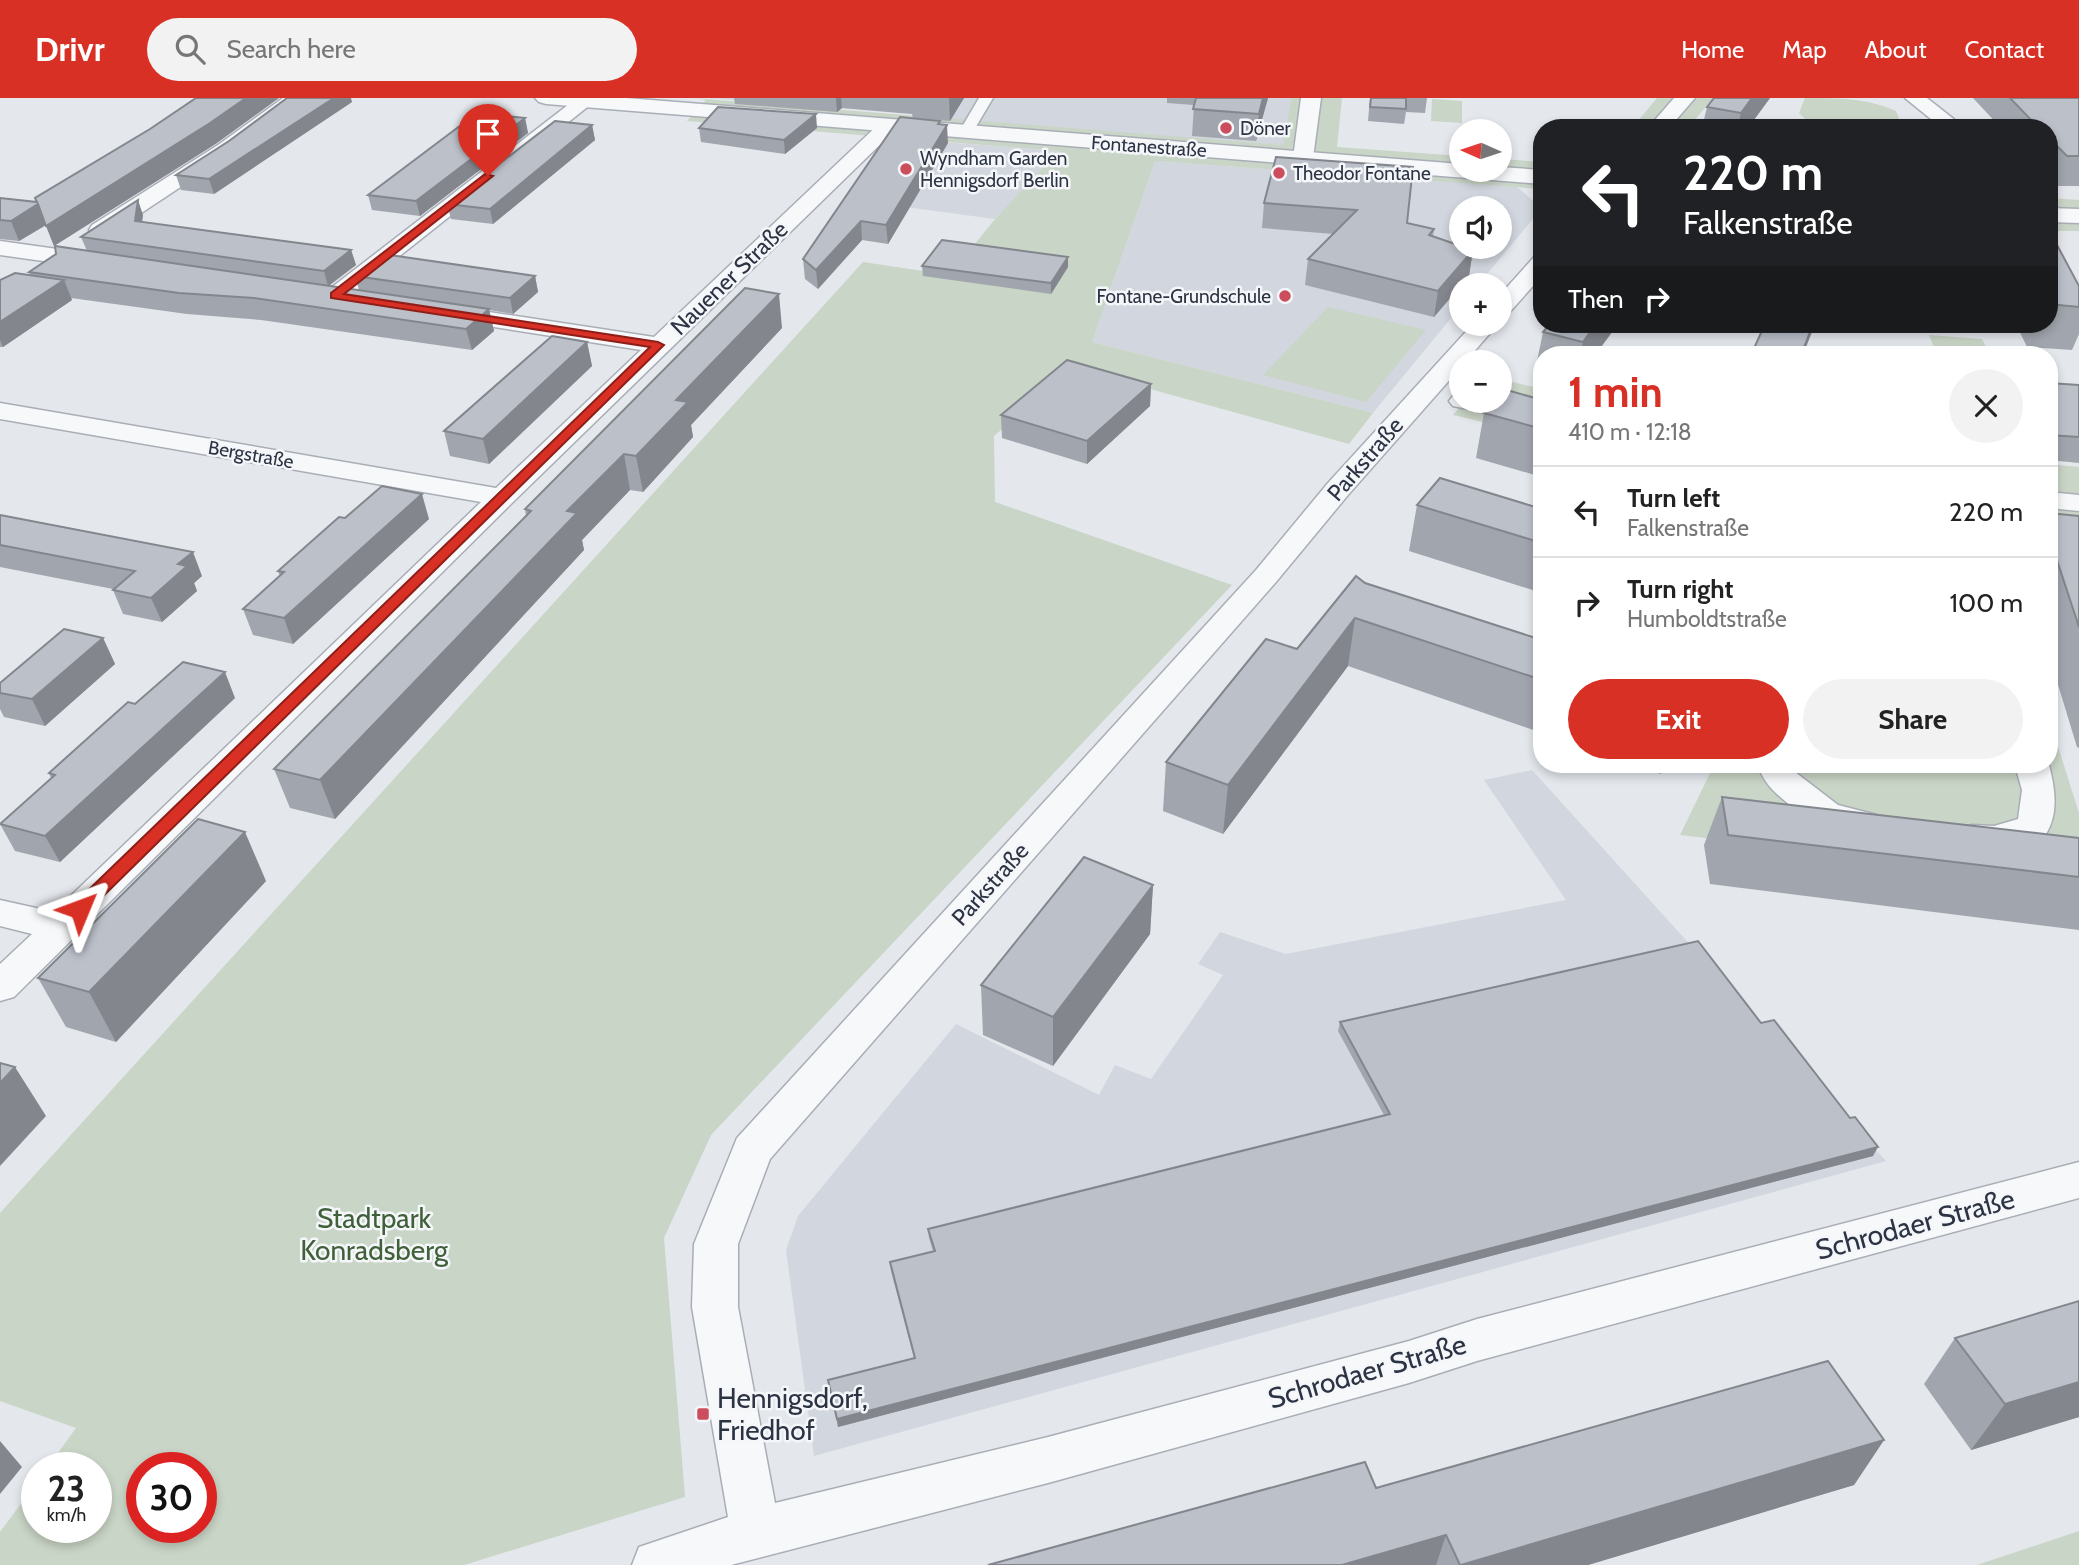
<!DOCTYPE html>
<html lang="en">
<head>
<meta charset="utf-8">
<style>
	:root { --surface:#fff; --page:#f2f2f2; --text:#222; --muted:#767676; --line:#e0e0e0; --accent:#d93025 }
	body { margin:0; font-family:Cabin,sans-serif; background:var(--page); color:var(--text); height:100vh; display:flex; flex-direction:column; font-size:26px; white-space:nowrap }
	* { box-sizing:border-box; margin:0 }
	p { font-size:23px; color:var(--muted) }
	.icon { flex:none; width:38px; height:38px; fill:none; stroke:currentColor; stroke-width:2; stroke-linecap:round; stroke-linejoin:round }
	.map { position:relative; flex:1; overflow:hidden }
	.sheet { position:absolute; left:1533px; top:248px; width:525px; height:427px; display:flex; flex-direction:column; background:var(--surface); border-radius:28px; box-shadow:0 4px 10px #0003 }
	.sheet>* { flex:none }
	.banner { position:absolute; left:1533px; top:21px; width:525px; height:214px; border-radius:28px; box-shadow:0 4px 10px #0003; background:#202124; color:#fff; overflow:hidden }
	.needle { width:46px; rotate:273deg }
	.controls { position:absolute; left:1449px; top:21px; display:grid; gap:14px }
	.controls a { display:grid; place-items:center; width:63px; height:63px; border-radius:50%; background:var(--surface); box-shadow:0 4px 10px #0003; font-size:35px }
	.speed { position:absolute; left:21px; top:1354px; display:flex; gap:14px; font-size:35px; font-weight:700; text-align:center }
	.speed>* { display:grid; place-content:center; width:91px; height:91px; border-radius:50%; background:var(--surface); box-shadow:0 4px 10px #0003; line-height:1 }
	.speed small { font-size:18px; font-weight:400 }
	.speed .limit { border:10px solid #d22; background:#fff; color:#111 }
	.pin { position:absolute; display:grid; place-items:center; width:60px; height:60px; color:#fff; margin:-72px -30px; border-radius:50% 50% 50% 0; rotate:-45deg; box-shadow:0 0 7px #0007 }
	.pin .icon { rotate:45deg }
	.me { position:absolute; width:77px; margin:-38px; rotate:46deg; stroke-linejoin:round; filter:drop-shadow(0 0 5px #0008) }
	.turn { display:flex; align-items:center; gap:24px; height:147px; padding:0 35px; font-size:32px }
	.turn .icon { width:91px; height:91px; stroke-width:2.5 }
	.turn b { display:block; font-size:49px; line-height:60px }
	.then { display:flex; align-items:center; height:66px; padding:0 35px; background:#0003; gap:14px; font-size:26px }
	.round { display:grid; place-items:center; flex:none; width:74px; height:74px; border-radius:37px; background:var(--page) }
	.head { display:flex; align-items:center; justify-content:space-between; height:119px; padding:0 35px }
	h1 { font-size:42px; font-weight:700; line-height:52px; color:var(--accent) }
	.primary-button { display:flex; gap:14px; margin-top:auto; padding:14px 35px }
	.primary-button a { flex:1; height:80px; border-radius:42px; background:var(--accent); color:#fff; font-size:28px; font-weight:700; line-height:80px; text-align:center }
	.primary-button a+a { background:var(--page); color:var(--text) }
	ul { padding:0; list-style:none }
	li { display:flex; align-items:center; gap:21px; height:91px; padding:0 35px; border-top:2px solid var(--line) }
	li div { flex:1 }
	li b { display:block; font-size:26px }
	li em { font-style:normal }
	header { display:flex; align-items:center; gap:42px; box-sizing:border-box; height:98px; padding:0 35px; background:var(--accent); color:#fff }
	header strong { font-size:33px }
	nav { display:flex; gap:38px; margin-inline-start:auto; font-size:24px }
	.search { width:490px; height:63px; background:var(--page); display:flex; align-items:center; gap:18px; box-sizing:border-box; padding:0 24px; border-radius:38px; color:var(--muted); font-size:26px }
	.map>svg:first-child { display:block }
</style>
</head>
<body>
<header>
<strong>Drivr</strong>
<div class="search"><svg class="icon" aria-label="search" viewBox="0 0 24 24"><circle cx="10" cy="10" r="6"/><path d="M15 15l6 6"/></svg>Search here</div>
<nav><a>Home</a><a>Map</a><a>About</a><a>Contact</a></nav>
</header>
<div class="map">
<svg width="2079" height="1467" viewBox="0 0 2079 1467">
	<rect width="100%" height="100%" fill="#e4e7ec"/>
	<g fill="#d2d6de" fill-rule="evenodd">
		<polygon points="708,0 1291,0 1283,47 950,22 952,19"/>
		<polygon points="900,41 1060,53 995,121 846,101"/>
		<path d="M 1155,63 L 1517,89 L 1542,110 L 1478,187 L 1461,187 L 1461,208 L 1373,315 L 1092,244 ZM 1461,110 L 1500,110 L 1500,149 L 1461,149 Z"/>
		<polygon points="1532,672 1886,1063 814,1358 786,1152 798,1118 956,926 1099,997 1115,967 1151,981 1223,877 1198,866 1220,834 1286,856 1566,802 1484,682"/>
	</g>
	<g fill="#c9d5c6" fill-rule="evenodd">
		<path d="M 693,0 L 1283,47 L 1291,0 L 1342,0 L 1337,49 L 1461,58 L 1461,72 L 1500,72 L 1500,61 L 1542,64 L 1542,91 L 1155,63 L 1092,244 L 1373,315 L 1349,346 L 1074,270 L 994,338 L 995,404 L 1232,487 L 711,1037 L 664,1140 L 685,1399 L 464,1467 L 0,1467 L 0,1434 L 37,1384 L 37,1430 L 96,1430 L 96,1370 L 47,1370 L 76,1330 L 0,1303 L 0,1115 L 863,164 L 950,177 L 995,121 L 1059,53 L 687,23 L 706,2 ZM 142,1370 L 201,1370 L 201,1430 L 142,1430 Z"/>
		<polygon points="1657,0 1713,0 1688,30 1632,30"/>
		<path d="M 1805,0 C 1837,0 1867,0 1896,13 L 1899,21 C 1867,29 1823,42 1799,15 Z"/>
		<polygon points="1432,1 1462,3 1462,25 1431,23"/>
		<polygon points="2049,100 2079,102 2079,133 2049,133"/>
		<polygon points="1328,209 1426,232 1366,304 1263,277"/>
		<polygon points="1929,237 1982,241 1990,257 1937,257"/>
		<polygon points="1500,281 1542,291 1542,338 1453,317 1465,303 1500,303"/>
		<polygon points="2049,366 2079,369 2079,426 2049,422"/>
		<polygon points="2049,620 2079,715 2079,783 1680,737 1714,667 2049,667"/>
		<polygon points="2079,1433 2079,1467 1977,1467"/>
	</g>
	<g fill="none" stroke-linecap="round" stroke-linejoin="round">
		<defs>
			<polygon id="pedestrian" points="979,0 993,0 971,37 961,37 959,34"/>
			<g id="minor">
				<polygon points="283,0 306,0 232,55 108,137 92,137 89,132 92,127 218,47"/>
				<polygon points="577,0 593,0 595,3 343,203 327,203 323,198 327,193"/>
				<polygon points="1301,0 1321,0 1313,60 1310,64 1296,64 1293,60"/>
				<polygon points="1674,0 1695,0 1669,30 1648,30"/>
				<polygon points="1905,0 1927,0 1965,30 1942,30"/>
				<polygon points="888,22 895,24 898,28 895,32 512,405 14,899 0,903 0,866 32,836 0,828 0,802 54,814 481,404 0,321 0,305 496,390 641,252 443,221 435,219 431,214 435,209 443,207 654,239 881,24"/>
				<polygon points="0,143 100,157 108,159 111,164 108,169 100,171 0,157"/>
				<polygon points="1542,157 1542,178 1508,216 1500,218 1500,197 1534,159"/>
				<polygon points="1473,226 1498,226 1465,264 1461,264 1461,269 1348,397 1276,484 770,1061 738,1146 738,1209 775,1405 1048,1339 1409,1243 1477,1221 2079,1064 2079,1100 1477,1263 1409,1285 1048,1385 731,1467 632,1467 639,1449 728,1419 692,1209 694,1146 737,1040 1256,472 1328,385"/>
				<polygon points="1461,295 1461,303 1500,302 1542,310 1542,326 1453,308 1449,303 1453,298"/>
				<polygon points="2049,394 2079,397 2079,413 2049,410"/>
				<path d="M 1756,667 L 1790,667 L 1795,674 L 1838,707 L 1877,717 L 1882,725 L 1877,733 C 1843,743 1794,715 1771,690 C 1765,684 1761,674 1756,667 Z"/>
				<path d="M 2015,667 L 2049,667 C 2055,690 2059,715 2046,736 L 1994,752 L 1960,747 L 1954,739 L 1960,731 L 1972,727 L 1994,728 L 2018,721 L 2022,692 Z"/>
			</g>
			<g id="tertiary">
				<polygon points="535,0 626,0 1461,66 1461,72 1500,72 1500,69 1542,72 1542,86 546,6 539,4"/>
				<polygon points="2049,110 2079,111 2079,125 2049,124"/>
			</g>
		</defs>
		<use href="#pedestrian" stroke="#a9aeb6" stroke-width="3"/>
		<use href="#minor" stroke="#a9aeb6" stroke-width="3"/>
		<use href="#tertiary" stroke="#a9aeb6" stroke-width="3"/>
		<use href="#pedestrian" fill="#f7f8fa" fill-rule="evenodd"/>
		<use href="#minor" fill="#f7f8fa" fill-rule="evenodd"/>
		<use href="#tertiary" fill="#f7f8fa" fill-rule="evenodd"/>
	</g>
	<g fill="#a1a5ad">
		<polygon points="734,0 964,0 950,23 913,20 912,16 842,10 837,14 735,6"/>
		<polygon points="1167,0 1268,0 1256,43 1192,38 1194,7 1167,5"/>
		<polygon points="1370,0 1427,0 1425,15 1406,14 1404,26 1368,23"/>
		<polygon points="1770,0 1748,30 1702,30 1707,9"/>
		<polygon points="1973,0 2079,0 2079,88 2055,88 2049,82 2049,30 2001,30"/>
		<polygon points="352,4 214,96 181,92 176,77"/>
		<polygon points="525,20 528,35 420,118 372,112 368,97"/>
		<polygon points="940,23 940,26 948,45 888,146 862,142 818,191 805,181 803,161"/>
		<polygon points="592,27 595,42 493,126 451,121 447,106"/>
		<polygon points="699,30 817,30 785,56 701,44"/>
		<polygon points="217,45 54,148 46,127 19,143 0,141 0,100 37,104"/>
		<polygon points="1276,59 1407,125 1434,131 1433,138 1473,152 1469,178 1434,219 1305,187 1308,161 1333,136 1262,130 1264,105"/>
		<polygon points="143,117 142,124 351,152 356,167 329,188 359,192 355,178 535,178 538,194 513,216 489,212 494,233 472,252 261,222 187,216 71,200 72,202 3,249 0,249 0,182 30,177 29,174 87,153 81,139"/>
		<polygon points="2049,132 2079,188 2079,236 2072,252 2027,249 2016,226 2049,226"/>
		<polygon points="1068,159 1068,169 1051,196 923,178 922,168"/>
		<polygon points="1618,226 1595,257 1542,257 1542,280 1534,278 1543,234"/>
		<polygon points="782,230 691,327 693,339 643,394 630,392 582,442 584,452 335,721 290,710 274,671 526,418 525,411"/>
		<polygon points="587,244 592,268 489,366 450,358 444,333"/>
		<polygon points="2049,285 2079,287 2079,365 2049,362"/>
		<polygon points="1151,286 1150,308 1087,366 1002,340 1001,317"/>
		<polygon points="1542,302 1542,379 1476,360 1484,315"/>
		<polygon points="1417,407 1542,411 1542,495 1409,453"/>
		<polygon points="2049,415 2079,418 2079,650 2077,649 2049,557"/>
		<polygon points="0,417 202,478 194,485 197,493 162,524 123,516 113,492 113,491 0,469"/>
		<polygon points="345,420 429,421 293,546 253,537 243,511 280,478 278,473"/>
		<polygon points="1365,485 1542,542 1542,635 1348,568 1223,736 1163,713 1166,664 1297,551"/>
		<polygon points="103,540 115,566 45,628 4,619 0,611 0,585"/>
		<polygon points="235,600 60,764 15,753 0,726 51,680 49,675 135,606"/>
		<polygon points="1635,667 1665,667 1661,676"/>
		<polygon points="1722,699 2079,740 2079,832 1710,786 1704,747"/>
		<polygon points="266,783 116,944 66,929 38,880"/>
		<polygon points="1153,787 1150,836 1053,968 983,937 981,887"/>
		<polygon points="1340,924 1761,925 1873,1058 838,1329 828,1282 914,1260 891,1173 890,1164 933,1153 929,1140 928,1131 1384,1017 1338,933"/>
		<polygon points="2079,1203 2079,1319 1971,1352 1924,1286 1955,1240"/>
		<polygon points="1884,1342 1854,1387 1588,1467 988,1467 1376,1390"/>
	</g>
	<g fill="#83868d">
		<polygon points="246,0 279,0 217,45 54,148 46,128"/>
		<polygon points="334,0 351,0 352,4 214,96 209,81"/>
		<polygon points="836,0 841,0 842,10 837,14"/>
		<polygon points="949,0 964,0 950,23"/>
		<polygon points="1263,0 1268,0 1256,43 1259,16"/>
		<polygon points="1752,0 1770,0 1748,30 1737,30 1741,15"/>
		<polygon points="816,16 817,30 785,56 784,42"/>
		<polygon points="525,20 528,35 420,118 416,103"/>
		<polygon points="940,23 940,38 947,27 948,45 888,146 886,127"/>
		<polygon points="592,27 595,42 493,126 490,111"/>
		<polygon points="138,102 143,117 140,138 135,123"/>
		<polygon points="38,106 46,127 19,143 11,123"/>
		<polygon points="861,123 862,142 818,191 816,172"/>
		<polygon points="351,152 356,167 328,188 324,173"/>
		<polygon points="1473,152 1469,178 1434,219 1438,193"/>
		<polygon points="1068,159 1068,169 1051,196 1051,185"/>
		<polygon points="535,178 538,194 513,216 510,200"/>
		<polygon points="64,182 72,202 3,249 0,242 0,224"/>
		<polygon points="779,196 782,230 691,327 693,339 643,394 636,358 676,302"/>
		<polygon points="489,211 494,233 472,252 466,231"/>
		<polygon points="1596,226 1618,226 1595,257 1580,257 1583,244"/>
		<polygon points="1813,226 1815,226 1803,257 1801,257"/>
		<polygon points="587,244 592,268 489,366 483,341"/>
		<polygon points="1151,286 1150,308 1087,366 1087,343"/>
		<polygon points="624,356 630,392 582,442 584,452 335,721 320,682 567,413"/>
		<polygon points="422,396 429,421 293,546 284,520"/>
		<polygon points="193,454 202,478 194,485 197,493 162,524 151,500 178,466"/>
		<polygon points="1355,520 1348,568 1223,736 1228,687"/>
		<polygon points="103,540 115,566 45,628 32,601"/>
		<polygon points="225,574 235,600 60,764 45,738"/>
		<polygon points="245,734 266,783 116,944 89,894"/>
		<polygon points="1153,787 1150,836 1053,968 1053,919"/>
		<polygon points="15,969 46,1018 0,1068 0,985"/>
		<polygon points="1878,1049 1873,1058 838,1329 837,1321"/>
		<polygon points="2079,1284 2079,1319 1971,1352 2005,1306"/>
		<polygon points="1884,1342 1854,1387 1588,1467 1461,1467"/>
		<polygon points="0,1343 22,1369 0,1396"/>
		<polygon points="1446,1437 1436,1467 1342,1467"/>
	</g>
	<g fill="#bbc0c9" stroke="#83868d" stroke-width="2">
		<polygon points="196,0 246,0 210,25 46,128 38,106 11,123 0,122 0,100 37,104 35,100 150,31"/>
		<polygon points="287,0 334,0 209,81 176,77 229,43"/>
		<polygon points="1196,0 1263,0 1259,16 1193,11"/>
		<polygon points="1371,0 1406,0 1406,11 1370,9"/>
		<polygon points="1714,0 1752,0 1741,15 1707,9"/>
		<polygon points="2010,0 2079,0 2079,58 2067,58 2049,40 2049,30 2039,30"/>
		<polygon points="718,9 816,16 784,42 699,30"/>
		<polygon points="477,15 525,20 416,103 368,97"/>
		<polygon points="900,19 940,23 938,26 947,27 886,127 861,123 816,172 803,161"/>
		<polygon points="555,23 592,27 490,111 447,106"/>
		<polygon points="1276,59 1413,69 1407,125 1434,131 1429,137 1461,148 1461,149 1473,152 1438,193 1308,161 1357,112 1264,105"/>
		<polygon points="138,102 135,123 351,152 324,173 81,139"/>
		<polygon points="2049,132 2079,188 2079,209 2049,206"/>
		<polygon points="942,142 1068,159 1051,185 922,168"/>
		<polygon points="55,148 489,211 466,231 254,200 179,195 29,174 56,156"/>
		<polygon points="383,156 535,178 510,200 355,178"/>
		<polygon points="15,175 64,182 0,224 0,182"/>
		<polygon points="745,190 779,196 676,302 688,304 636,358 624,356 567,413 577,415 320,682 274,671 531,413 525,411"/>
		<polygon points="1550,226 1596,226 1583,244 1543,234"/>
		<polygon points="1765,226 1813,226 1801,257 1751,257"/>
		<polygon points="552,238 587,244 483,341 444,333"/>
		<polygon points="1067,262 1151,286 1087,343 1001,317"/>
		<polygon points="2049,285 2079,287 2079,339 2049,337"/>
		<polygon points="1507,292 1542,302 1542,331 1484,315 1497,303 1500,303 1500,299"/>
		<polygon points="1440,380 1542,411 1542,445 1417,407"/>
		<polygon points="382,388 422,396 284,520 243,511 284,474 278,473 339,419 345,420"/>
		<polygon points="2049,415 2079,418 2079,529 2049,438"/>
		<polygon points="0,417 193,454 178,466 187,468 151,500 113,492 135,473 0,447"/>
		<polygon points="1356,478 1365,485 1542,542 1542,582 1355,520 1228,687 1166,664 1266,541 1297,551"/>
		<polygon points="64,531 103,540 32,601 0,595 0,585"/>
		<polygon points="183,564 225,574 45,738 0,726 55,677 49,675 128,604 135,606"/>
		<polygon points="1722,699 2079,740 2079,779 1728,737"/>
		<polygon points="198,721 245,734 89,894 38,880"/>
		<polygon points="1084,759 1153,787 1053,919 981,887"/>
		<polygon points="1698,843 1761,925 1774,922 1850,1020 1855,1019 1878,1049 837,1321 828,1282 915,1260 890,1164 935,1153 928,1131 1390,1016 1340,924"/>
		<polygon points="0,965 15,969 0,985"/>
		<polygon points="2079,1203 2079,1284 2005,1306 1955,1240"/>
		<polygon points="1828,1263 1884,1342 1461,1467 1460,1467 1446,1437 1342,1467 988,1467 1365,1364 1376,1390"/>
	</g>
	<polygon fill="#d93025" stroke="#8d1f18" stroke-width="2" points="485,76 493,78 344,196 658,244 664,247 86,815 74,815 71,811 74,806 650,249 331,200 331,195"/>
	<g fill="#cc4e5d" stroke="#f4f6f9" stroke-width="2.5">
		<circle cx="1226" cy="30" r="7"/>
		<circle cx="906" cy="71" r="7"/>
		<circle cx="1279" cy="75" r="7"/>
		<circle cx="1285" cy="198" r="7"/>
		<rect x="696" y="1309" width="14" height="14" rx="3.5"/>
	</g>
	<g text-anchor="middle" stroke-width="5" stroke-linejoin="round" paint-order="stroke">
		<g font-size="19" fill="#2c3444" stroke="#f4f6f9" text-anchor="start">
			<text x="1240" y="37">Döner</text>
			<text x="920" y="67">Wyndham Garden<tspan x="920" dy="22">Hennigsdorf Berlin</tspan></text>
			<text x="1293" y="82">Theodor Fontane</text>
			<text x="1271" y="205" text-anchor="end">Fontane-Grundschule</text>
		</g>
		<g font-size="19" fill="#2c3444" stroke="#f4f6f9">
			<text transform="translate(1149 48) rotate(4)" y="7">Fontanestraße</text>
			<text transform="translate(251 356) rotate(10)" y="7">Bergstraße</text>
		</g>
		<g font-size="23" fill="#2c3444" stroke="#f4f6f9">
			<text transform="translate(729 180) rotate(-44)" y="8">Nauener Straße</text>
			<text transform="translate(1365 361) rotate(-49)" y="8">Parkstraße</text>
			<text transform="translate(990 786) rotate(-48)" y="8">Parkstraße</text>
		</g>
		<g font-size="28" fill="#3f6039" stroke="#f4f6f9">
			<text x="374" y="1130">Stadtpark<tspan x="374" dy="32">Konradsberg</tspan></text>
		</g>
		<g font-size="28" fill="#2c3444" stroke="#f4f6f9">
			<text transform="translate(1915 1126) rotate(-15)" y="10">Schrodaer Straße</text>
			<text transform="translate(1367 1273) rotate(-16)" y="10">Schrodaer Straße</text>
		</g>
		<g font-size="28" fill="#2c3444" stroke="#f4f6f9" text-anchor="start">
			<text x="717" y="1310">Hennigsdorf,<tspan x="717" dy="32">Friedhof</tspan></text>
		</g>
	</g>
</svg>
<div class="controls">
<a><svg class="needle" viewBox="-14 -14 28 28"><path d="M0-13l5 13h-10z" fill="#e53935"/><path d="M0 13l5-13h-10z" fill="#767676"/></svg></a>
<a><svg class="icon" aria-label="sound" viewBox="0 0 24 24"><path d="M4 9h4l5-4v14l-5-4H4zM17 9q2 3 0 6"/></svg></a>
<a>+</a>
<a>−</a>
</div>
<div class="speed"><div>23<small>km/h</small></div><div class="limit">30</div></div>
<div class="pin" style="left:488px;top:78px;background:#d93025"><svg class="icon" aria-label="arrive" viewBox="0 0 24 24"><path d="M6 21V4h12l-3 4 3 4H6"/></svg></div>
<svg class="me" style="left:80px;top:811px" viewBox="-20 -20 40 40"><path d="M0-17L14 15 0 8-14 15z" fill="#d93025" stroke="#fff" stroke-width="4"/></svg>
<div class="banner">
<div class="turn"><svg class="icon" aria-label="left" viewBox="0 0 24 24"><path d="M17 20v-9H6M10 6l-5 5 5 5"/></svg><div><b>220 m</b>Falkenstraße</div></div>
<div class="then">Then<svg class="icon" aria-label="right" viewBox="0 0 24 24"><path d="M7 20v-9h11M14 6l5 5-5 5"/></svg></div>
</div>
<section class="sheet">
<div class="head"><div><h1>1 min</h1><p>410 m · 12:18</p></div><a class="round"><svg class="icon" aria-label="close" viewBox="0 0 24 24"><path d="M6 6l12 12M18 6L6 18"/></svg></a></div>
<ul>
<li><svg class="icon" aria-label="left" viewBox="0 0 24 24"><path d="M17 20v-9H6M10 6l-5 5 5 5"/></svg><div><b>Turn left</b><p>Falkenstraße</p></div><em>220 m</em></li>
<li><svg class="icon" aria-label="right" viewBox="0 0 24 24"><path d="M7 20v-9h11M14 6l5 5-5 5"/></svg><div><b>Turn right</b><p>Humboldtstraße</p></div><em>100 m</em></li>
</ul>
<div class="primary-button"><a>Exit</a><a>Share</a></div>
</section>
</div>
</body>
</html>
